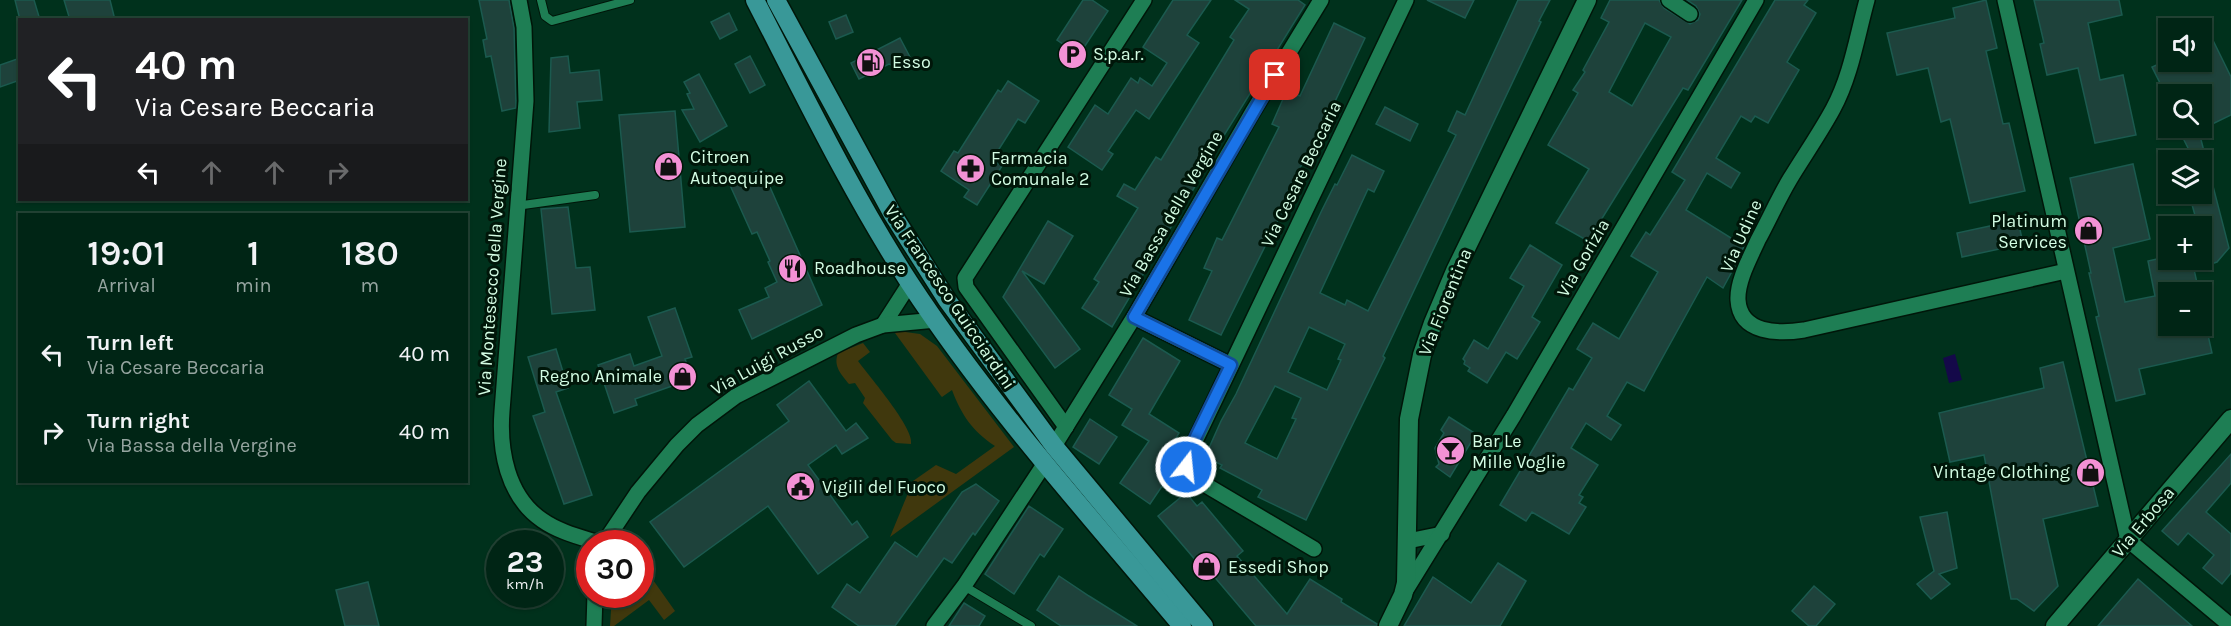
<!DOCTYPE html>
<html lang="en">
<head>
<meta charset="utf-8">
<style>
	:root { --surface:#002515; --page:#0a2d1e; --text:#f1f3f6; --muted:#95a5a0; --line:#224234 }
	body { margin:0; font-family:Karla,sans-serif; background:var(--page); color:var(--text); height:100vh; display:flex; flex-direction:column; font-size:22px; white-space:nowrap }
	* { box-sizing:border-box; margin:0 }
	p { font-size:20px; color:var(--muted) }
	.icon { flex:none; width:33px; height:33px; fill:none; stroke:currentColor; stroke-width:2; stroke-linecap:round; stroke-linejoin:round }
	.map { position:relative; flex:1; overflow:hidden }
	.panel { position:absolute; left:18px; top:213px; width:450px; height:270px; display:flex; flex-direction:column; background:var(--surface); border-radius:0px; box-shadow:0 2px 4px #0004,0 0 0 2px var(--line) }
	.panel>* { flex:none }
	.banner { position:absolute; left:18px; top:18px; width:450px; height:183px; border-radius:0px; box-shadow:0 2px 4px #0004,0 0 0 2px var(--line); background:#202124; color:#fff; overflow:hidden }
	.fabs { position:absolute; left:2158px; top:18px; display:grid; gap:12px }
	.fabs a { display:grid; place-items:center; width:54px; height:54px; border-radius:0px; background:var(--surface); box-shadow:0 2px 4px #0004,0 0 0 2px var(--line); font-size:30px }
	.speed { position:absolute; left:486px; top:530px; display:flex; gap:12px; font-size:30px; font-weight:700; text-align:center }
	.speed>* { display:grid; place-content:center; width:78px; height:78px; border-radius:50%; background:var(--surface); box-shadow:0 2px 4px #0004,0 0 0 2px var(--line); line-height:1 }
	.speed small { font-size:15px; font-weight:400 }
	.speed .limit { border:9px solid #d22; background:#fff; color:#111 }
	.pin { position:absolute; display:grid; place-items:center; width:51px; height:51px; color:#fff; margin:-26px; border-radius:12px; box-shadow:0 3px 9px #0006 }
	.me { position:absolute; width:66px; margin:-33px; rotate:16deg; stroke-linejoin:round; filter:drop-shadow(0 0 4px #0008) }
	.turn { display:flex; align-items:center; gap:21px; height:126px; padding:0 18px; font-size:27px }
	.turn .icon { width:78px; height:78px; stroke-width:2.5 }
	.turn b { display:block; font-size:42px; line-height:51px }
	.lanes { display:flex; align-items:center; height:57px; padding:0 18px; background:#0003; justify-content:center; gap:30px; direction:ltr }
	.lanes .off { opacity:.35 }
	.eta { display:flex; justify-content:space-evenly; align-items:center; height:102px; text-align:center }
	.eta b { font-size:36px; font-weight:600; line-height:42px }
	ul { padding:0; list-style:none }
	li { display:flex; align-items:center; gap:18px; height:78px; padding:0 18px }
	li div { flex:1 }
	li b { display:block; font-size:22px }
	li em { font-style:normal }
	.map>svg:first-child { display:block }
</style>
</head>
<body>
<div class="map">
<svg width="2231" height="626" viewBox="0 0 2231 626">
	<rect width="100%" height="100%" fill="#00311c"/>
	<g fill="#40380d">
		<path d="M 898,331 L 920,334 L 937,346 L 1014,447 L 890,537 L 913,481 L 936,465 L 956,474 L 995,446 C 972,431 961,414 952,390 L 942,397 L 941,396 L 895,333 Z"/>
		<path d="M 863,343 L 870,352 L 858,361 C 869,376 915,429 911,444 L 896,443 L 892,440 L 863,403 L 865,398 L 855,383 L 849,384 C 841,374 833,366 838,353 Z"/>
		<polygon points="641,563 675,611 664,620 649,600 614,626 610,626 612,594 638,594 640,597 649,591 641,580"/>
	</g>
	<polygon fill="#140949" points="1955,354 1962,380 1949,383 1943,358"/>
	<g fill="#1e423b" stroke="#1b5a4f" stroke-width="1.5" fill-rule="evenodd">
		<polygon points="15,0 34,0 40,20 20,20"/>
		<polygon points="64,0 110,0 115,20 70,20"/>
		<polygon points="479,0 509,0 514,28 516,108 502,111 491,56 486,57 483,40 487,39"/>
		<polygon points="1083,0 1092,0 1108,11 1079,55 1057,40"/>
		<polygon points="1173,0 1211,0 1187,35 1199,43 1149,119 1136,110 1108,151 1113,154 1102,170 1068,147 1095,105 1108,114 1131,78 1138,83 1140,78 1152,86 1167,63 1143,47"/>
		<polygon points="1235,0 1298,0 1305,5 1195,182 1197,183 1112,327 1082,308 1099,282 1094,279 1138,208 1117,196 1124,184 1135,190 1156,157 1161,160 1234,40 1230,37 1249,9"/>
		<polygon points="1427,0 1474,0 1465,18"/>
		<path d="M 1518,0 L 1550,0 L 1539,21 L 1541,22 L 1383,356 L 1385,358 L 1306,520 L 1258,497 L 1262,490 L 1220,468 L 1222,465 L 1205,457 L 1221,421 L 1236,394 L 1322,210 L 1335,184 L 1337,185 L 1352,155 L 1384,171 L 1374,192 L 1368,189 L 1320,293 L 1345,305 L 1347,300 L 1368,311 L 1456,135 L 1448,131 L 1457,111 L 1465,115 ZM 1309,327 L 1345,344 L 1338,359 L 1341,360 L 1327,390 L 1288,372 ZM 1275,386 L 1301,398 L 1292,418 L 1296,419 L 1277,459 L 1245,443 Z"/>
		<path d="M 1610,0 L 1659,0 L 1664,8 L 1690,24 L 1698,20 L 1700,14 L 1696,6 L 1687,0 L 1742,0 L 1688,90 L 1683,88 L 1588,241 L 1556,223 L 1589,169 L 1548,145 L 1578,93 L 1573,90 L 1585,72 L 1583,70 L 1609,22 L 1601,18 ZM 1645,23 L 1671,37 L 1632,106 L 1609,92 Z"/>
		<polygon points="1775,0 1808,0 1804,5 1816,13 1787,62 1799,70 1768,123 1755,116 1751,122 1741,116 1716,158 1740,173 1731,188 1707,173 1686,210 1744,246 1736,264 1723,288 1707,277 1644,391 1627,382 1607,416 1621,425 1611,440 1586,423 1571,448 1598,465 1579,495 1583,497 1579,503 1586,507 1569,534 1532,512 1526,521 1500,505 1569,388 1573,390 1592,358 1577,349 1593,323 1619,339 1658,272 1631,256 1646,232 1650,235 1685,180 1672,172"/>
		<polygon points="1986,0 1997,48 1986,51 2003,124 2009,123 2025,191 1970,203 1950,119 1941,122 1928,68 1897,75 1887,33 1955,18 1953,8"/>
		<polygon points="2034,0 2119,0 2122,15 2088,23 2100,80 2123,75 2136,135 2095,143 2078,68 2047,75 2040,44 2044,43"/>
		<polygon points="729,13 737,30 720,39 711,22"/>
		<polygon points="846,15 853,32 836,39 829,22"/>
		<polygon points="2202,18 2231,77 2231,115 2202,129 2202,94 2177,94 2172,85 2163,89 2152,67 2163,62 2202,62"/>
		<polygon points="1334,23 1365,38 1313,148 1311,147 1290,187 1294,188 1221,335 1189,320 1212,271 1204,268 1217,238 1222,240 1279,127 1272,124 1287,90 1300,96"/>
		<polygon points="900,38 911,59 897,67 889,64 859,79 851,63"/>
		<polygon points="568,56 570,73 599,70 602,100 577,102 580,128 549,132 551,58"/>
		<polygon points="750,56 765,85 750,93 735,64"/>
		<polygon points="20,58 20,80 0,87 0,65"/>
		<polygon points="699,74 727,126 700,142 682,110 694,109 687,94 690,93 684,82"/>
		<polygon points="1008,81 1039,101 1025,123 1018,119 992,160 1002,166 977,205 964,197 969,190 941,171 954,151 958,153 998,90 1001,92"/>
		<polygon points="1385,107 1418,124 1410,141 1376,124"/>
		<polygon points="675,111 685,227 630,232 619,115"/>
		<polygon points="2178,128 2198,128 2229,248 2217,262 2202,267 2202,226 2198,226 2189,194 2202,194 2202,160 2194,160"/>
		<polygon points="2133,164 2150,239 2113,248 2125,302 2155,296 2148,261 2166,257 2167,264 2192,260 2199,292 2169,292 2169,326 2206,326 2212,353 2139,369 2145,394 2116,401 2096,317 2099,316 2089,273 2091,273 2070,178"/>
		<polygon points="762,169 822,305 752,339 739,310 769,297 765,288 777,282 768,262 770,261 757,232 752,234 729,183"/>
		<polygon points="568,207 576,268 590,267 595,310 552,314 541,209"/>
		<polygon points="2018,220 2023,244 1962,257 1957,233"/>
		<polygon points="1048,221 1073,236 1044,284 1022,271 1080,349 1055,368 1003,297"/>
		<polygon points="1530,245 1562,265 1532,317 1540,322 1517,359 1506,352 1487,383 1468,371 1470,368 1464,364 1465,361 1463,359 1474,340 1488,349 1524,286 1510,278"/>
		<polygon points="675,308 692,357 685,359 692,379 635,399 637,405 614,413 598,365 630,354 634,366 662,356 648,317"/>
		<polygon points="1143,338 1180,361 1149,414 1179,433 1158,468 1169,476 1150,504 1120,483 1149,441 1122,425 1132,409 1109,395"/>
		<polygon points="556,349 568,388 556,392 592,495 564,504 533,416 545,412 528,357"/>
		<polygon points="2063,362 2098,506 2043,519 2058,586 2034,611 2017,599 2011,599 1984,455 1950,462 1939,413 2044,388 2040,368"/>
		<polygon points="809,381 846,431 856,423 868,438 842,454 836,445 808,465 852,525 857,521 868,537 818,574 768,506 684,567 650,522 789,421 777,405"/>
		<polygon points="1449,417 1476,434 1450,477 1436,467 1439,464 1435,448 1444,433 1441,430"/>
		<polygon points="1090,419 1117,437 1099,464 1073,447"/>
		<polygon points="2231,454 2231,483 2206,512 2231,534 2231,573 2222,584 2203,568 2214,555 2188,533 2178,545 2162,531"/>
		<polygon points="976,484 999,501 975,535 973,533 952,563 944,558 895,626 859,626 832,607 847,584 860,593 895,542 917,557 962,492"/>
		<polygon points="1186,493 1197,506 1202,502 1243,551 1237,556 1287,614 1310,579 1342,599 1341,602 1377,624 1377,626 1256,626 1212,574 1209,576 1158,516"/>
		<polygon points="1029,506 1063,529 1044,557 1040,554 1014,594 985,574"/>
		<polygon points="1947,512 1957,568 1939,574 1950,584 1931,599 1917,584 1934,571 1920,517"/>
		<polygon points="1498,563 1526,581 1500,626 1404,626 1433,577 1471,603"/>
		<polygon points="1059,576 1089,596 1137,626 1061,626 1037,610"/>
		<polygon points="2138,579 2192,626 2098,626"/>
		<polygon points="368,582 379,626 345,626 336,590"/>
		<polygon points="1814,586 1835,604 1816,626 1809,626 1792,611"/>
		<polygon points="964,603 985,616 979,626 949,626"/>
	</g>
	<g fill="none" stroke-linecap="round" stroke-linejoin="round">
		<defs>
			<g id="service">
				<polyline points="541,0 545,16 552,21 630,0"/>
				<polyline points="516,206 595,195"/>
				<polyline points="964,586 1031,626"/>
			</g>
			<g id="minor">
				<path d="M 519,0 L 524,27 L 526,101 L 502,411 C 499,450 507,496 542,520 C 559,532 580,537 599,543"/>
				<polyline points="1669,0 1690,14"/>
				<path d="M 1867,0 C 1857,36 1851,76 1833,109 C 1820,133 1804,156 1790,179 C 1778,199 1769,220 1758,240 C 1750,258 1737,281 1738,300 C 1740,334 1779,334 1804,330 L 2066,271"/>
				<polyline points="2005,0 2128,540 2231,626"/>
				<polyline points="1134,317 1231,365"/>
				<polyline points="883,325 910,283"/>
				<polyline points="1066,427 966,287 965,278 1144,0"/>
				<polyline points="1054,446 1134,317 1252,113 1321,0"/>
				<polyline points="1408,541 1442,534"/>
				<polyline points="604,543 638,492 677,445 697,425 736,396 856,335 883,325 936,320"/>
				<polyline points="1314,549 1194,478 1186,467 1186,460 1406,0"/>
				<polyline points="1404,593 1514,415 1756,0"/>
				<polyline points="594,626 595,594"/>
				<polyline points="934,626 964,586 1045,463"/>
			</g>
			<polyline id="tertiary" points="2055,626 2231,419"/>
			<polyline id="secondary" points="1388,626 1403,595 1406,583 1409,419 1422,355 1433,323 1455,271 1587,0"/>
			<g id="primary">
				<path d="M 755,0 C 804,95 851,192 909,282 C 989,404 1088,514 1182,626"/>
				<polyline points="776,0 893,215 947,300 1054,446 1204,626"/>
			</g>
		</defs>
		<use href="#service" stroke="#001609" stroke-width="10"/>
		<use href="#minor" stroke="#001609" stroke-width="18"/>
		<use href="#tertiary" stroke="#001609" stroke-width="21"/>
		<use href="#secondary" stroke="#001609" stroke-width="21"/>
		<use href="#primary" stroke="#001609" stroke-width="21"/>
		<use href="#service" stroke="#1e7e54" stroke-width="8"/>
		<use href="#minor" stroke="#1e7e54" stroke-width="15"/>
		<use href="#tertiary" stroke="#1e7e54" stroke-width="18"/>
		<use href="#secondary" stroke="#1e7e54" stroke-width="18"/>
		<use href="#primary" stroke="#399898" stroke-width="18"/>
	</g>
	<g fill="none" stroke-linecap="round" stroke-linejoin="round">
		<defs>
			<polyline id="route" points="1186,467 1188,453 1231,365 1134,317 1275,75"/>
		</defs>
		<use href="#route" stroke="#114b97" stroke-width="15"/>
		<use href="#route" stroke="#1a73e8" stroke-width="10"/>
	</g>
	<defs>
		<symbol id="parking-disc" viewBox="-11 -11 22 22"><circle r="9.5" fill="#f391d5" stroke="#001609"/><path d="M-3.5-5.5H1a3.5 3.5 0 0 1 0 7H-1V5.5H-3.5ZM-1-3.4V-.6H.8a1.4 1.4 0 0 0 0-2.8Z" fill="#111"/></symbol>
		<symbol id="fuel-disc" viewBox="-11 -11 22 22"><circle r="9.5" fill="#f391d5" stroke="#001609"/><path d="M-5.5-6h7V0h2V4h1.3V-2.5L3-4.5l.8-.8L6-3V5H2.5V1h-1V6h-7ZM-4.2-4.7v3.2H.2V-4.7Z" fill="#111"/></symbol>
		<symbol id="shop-disc" viewBox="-11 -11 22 22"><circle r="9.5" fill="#f391d5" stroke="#001609"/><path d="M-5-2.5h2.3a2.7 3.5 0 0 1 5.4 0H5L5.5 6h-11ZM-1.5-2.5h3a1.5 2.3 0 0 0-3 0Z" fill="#111"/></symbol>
		<symbol id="pharmacy-disc" viewBox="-11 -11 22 22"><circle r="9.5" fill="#f391d5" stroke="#001609"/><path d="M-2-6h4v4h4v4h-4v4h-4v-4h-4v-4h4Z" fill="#111"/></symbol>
		<symbol id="restaurant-disc" viewBox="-11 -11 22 22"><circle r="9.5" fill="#f391d5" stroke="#001609"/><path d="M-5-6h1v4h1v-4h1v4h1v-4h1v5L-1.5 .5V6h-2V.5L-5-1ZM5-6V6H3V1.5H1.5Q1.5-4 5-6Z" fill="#111"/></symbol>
		<symbol id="bar-disc" viewBox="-11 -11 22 22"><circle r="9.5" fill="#f391d5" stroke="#001609"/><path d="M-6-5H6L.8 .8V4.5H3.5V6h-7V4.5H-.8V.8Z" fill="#111"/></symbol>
		<symbol id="civic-disc" viewBox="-11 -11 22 22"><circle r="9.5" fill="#f391d5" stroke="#001609"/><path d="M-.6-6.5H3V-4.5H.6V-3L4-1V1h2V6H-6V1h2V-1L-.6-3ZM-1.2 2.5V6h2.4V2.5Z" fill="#111"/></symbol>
	</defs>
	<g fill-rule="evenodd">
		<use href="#parking-disc" x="1056" y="38" width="33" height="33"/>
		<use href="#fuel-disc" x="854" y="46" width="33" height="33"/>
		<use href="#shop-disc" x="652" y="150" width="33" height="33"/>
		<use href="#pharmacy-disc" x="954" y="152" width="33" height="33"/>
		<use href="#shop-disc" x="2072" y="214" width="33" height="33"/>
		<use href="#restaurant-disc" x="776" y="252" width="33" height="33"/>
		<use href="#shop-disc" x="666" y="360" width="33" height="33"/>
		<use href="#bar-disc" x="1434" y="434" width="33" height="33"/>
		<use href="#shop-disc" x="2074" y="456" width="33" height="33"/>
		<use href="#civic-disc" x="784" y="470" width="33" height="33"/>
		<use href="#shop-disc" x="1190" y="550" width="33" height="33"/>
	</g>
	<g text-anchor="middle" stroke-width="6" stroke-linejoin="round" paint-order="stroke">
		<g font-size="18" fill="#d3fde4" stroke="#001609" text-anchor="start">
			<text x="1093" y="60">S.p.a.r.</text>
			<text x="892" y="68">Esso</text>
			<text x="690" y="163">Citroen<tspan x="690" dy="21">Autoequipe</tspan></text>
			<text x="991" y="164">Farmacia<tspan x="991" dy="21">Comunale 2</tspan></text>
			<text x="2067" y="227" text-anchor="end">Platinum<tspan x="2067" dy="21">Services</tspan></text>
			<text x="814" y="274">Roadhouse</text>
			<text x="662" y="382" text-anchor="end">Regno Animale</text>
			<text x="1472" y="447">Bar Le<tspan x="1472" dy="21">Mille Voglie</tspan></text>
			<text x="2070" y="478" text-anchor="end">Vintage Clothing</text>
			<text x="822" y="493">Vigili del Fuoco</text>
			<text x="1228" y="573">Essedi Shop</text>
		</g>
		<g font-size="18" fill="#d3fde4" stroke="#001609">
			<text transform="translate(1301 174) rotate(-64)" y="6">Via Cesare Beccaria</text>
			<text transform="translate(1171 214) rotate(-60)" y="6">Via Bassa della Vergine</text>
			<text transform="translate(1741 236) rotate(-66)" y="6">Via Udine</text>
			<text transform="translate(1583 258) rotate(-60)" y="6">Via Gorizia</text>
			<text transform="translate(492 277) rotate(-86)" y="6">Via Montesecco della Vergine</text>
			<text transform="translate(950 297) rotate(56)" y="6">Via Francesco Guicciardini</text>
			<text transform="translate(1445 302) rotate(-68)" y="6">Via Fiorentina</text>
			<text transform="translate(767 360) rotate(-29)" y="6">Via Luigi Russo</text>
			<text transform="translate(2143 522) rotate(-50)" y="6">Via Erbosa</text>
		</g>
	</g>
</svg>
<div class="fabs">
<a><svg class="icon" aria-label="sound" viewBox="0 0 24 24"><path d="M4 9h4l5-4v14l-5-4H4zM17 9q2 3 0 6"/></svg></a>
<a><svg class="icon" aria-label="search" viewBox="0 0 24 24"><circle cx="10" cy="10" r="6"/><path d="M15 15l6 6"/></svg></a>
<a><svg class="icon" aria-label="layers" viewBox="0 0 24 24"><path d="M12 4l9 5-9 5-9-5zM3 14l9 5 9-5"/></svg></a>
<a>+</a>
<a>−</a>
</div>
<div class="speed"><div>23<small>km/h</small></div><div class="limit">30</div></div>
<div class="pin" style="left:1275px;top:75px;background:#d93025"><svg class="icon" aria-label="arrive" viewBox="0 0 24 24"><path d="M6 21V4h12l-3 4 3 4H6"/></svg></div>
<svg class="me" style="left:1186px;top:467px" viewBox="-20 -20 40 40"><circle r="17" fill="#1a73e8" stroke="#fff" stroke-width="3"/><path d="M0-11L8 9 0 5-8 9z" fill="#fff"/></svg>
<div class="banner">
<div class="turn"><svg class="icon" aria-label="left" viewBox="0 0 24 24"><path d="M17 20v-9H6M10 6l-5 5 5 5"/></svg><div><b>40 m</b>Via Cesare Beccaria</div></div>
<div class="lanes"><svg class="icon" aria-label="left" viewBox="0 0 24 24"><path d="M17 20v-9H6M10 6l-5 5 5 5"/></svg><svg class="icon off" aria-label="ahead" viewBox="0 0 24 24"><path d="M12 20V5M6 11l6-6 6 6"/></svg><svg class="icon off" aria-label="ahead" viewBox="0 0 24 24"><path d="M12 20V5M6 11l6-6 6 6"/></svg><svg class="icon off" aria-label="right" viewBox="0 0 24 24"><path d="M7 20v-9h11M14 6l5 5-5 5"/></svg></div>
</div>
<section class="panel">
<div class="eta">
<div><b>19:01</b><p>Arrival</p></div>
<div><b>1</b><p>min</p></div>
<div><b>180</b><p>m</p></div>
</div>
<ul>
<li><svg class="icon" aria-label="left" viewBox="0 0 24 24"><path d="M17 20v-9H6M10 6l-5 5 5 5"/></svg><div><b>Turn left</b><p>Via Cesare Beccaria</p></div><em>40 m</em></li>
<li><svg class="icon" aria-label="right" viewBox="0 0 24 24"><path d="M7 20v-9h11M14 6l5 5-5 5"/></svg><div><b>Turn right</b><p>Via Bassa della Vergine</p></div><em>40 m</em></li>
</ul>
</section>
</div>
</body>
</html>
